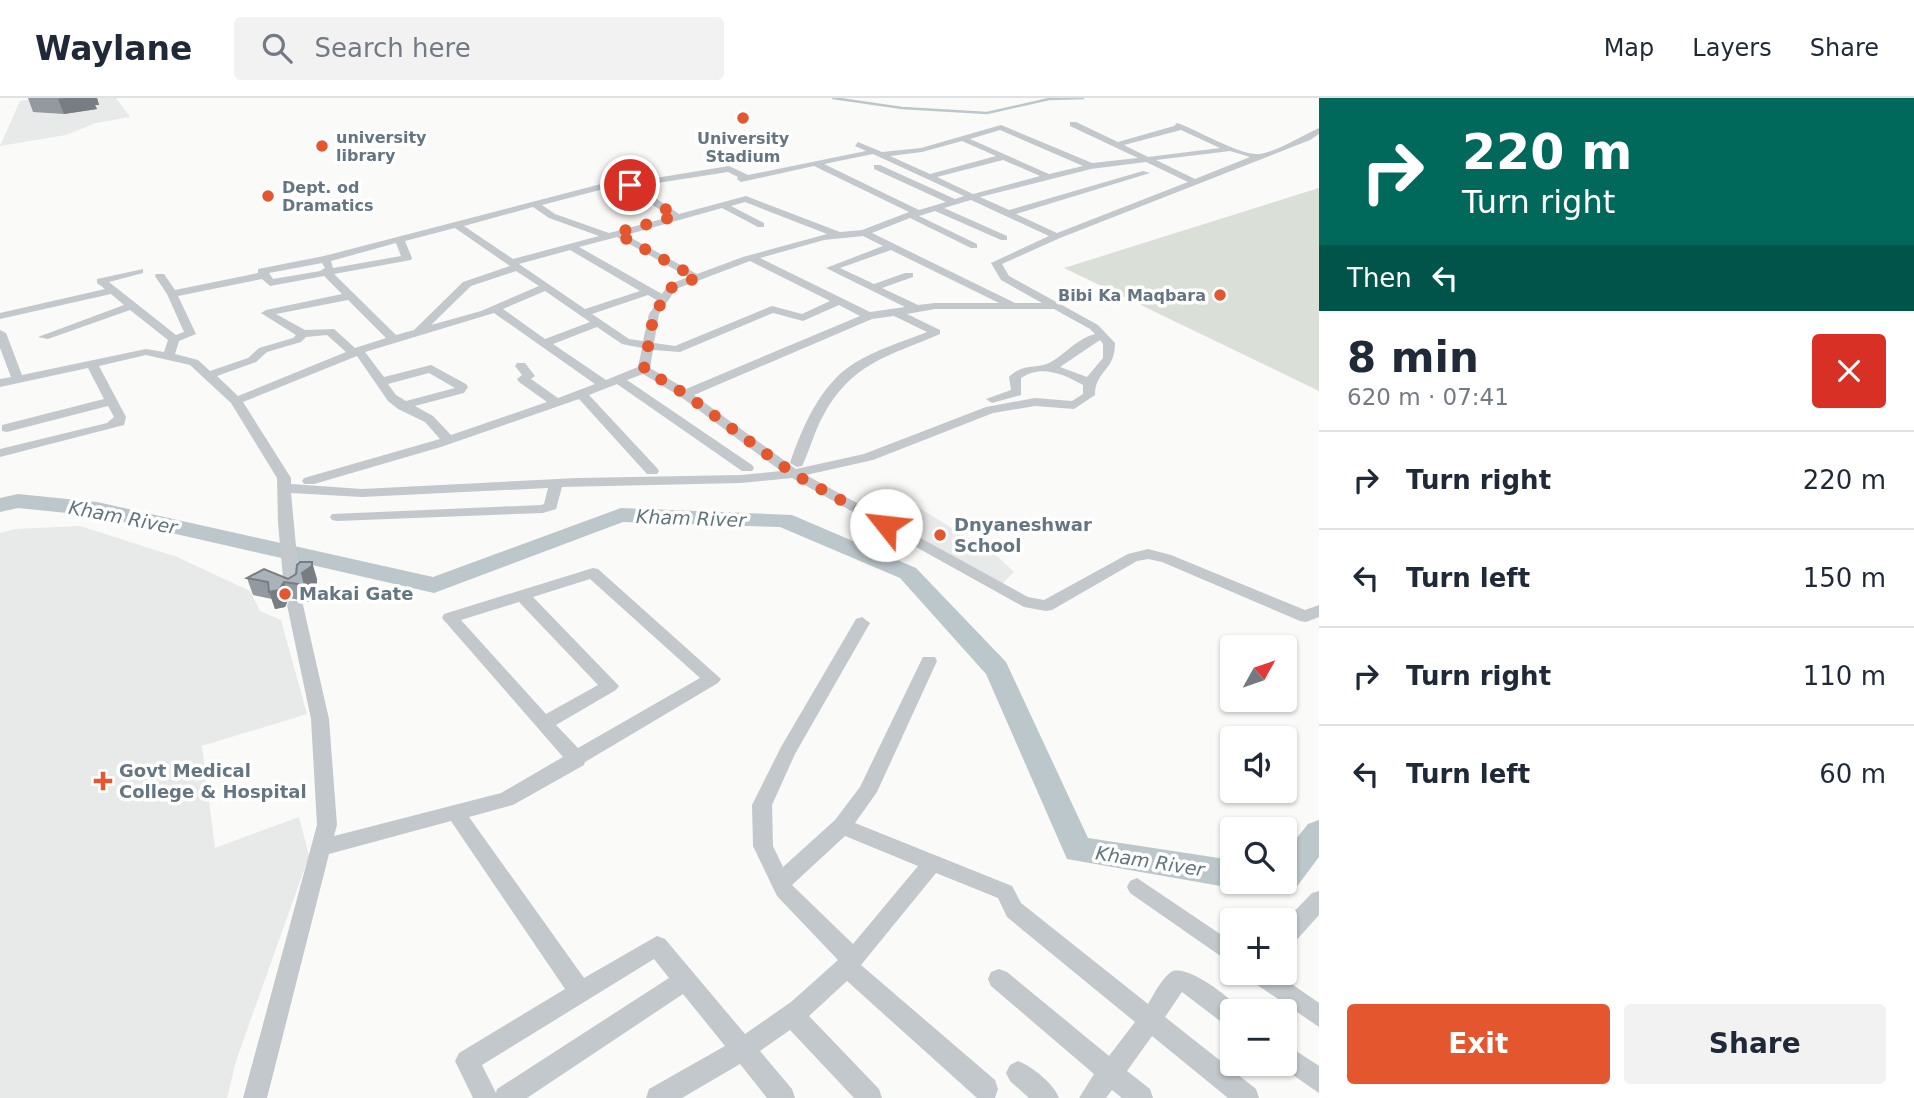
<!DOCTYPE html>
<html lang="en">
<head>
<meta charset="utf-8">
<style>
	:root { --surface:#fff; --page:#f2f2f3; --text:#1f2937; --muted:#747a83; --line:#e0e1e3; --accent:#e4572e }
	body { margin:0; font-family:"DejaVu Sans",sans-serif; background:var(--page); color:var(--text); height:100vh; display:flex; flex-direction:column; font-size:26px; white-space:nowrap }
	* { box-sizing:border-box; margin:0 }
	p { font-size:23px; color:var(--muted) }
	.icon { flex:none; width:38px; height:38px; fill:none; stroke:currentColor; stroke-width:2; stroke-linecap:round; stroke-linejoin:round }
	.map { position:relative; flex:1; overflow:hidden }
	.side { display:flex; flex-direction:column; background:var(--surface); width:595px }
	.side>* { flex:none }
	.banner { background:#00695c; color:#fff; overflow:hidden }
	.needle { width:46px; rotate:50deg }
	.buttons { position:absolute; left:1220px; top:537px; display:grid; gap:14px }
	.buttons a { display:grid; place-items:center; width:77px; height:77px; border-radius:7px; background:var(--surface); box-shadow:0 2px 5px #0004; font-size:35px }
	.pin { position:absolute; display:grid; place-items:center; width:60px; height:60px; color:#fff; margin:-30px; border:4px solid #fff; border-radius:50%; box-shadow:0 2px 7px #0007 }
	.me { position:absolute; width:77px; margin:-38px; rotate:299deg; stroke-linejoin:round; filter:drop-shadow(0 0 5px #0008) }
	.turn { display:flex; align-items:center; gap:24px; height:147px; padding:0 28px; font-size:32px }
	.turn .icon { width:91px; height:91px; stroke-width:2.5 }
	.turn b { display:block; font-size:49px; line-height:60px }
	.then { display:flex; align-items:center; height:66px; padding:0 28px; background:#0003; gap:14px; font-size:26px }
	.round { display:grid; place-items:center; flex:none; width:74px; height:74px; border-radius:7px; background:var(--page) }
	.headline { display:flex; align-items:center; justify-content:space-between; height:119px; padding:0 28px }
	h1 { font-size:42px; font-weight:700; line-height:52px }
	.cta { display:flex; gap:14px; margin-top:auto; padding:14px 28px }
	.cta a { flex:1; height:80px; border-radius:7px; background:var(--accent); color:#fff; font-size:28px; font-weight:700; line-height:80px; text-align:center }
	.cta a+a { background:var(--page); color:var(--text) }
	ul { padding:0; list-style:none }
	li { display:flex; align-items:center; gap:21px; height:98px; padding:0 28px; border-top:2px solid var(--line) }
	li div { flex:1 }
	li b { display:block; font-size:26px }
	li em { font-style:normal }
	header { display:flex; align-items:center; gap:42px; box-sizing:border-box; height:98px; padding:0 35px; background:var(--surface); border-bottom:2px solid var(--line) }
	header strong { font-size:33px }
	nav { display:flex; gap:38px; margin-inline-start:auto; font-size:24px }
	.search { width:490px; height:63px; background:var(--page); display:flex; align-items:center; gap:18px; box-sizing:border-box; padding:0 24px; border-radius:7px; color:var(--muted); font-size:26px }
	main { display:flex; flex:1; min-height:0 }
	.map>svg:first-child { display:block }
</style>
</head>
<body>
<header>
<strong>Waylane</strong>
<div class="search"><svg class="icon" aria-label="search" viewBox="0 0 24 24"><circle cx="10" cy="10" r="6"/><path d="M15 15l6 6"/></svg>Search here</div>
<nav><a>Map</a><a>Layers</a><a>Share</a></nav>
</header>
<main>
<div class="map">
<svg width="1319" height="1000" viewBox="0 0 1319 1000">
	<rect width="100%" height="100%" fill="#fafaf8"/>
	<g fill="#e8e9e9">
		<polygon points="40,0 116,0 130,19 96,25 66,37 0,48 20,3"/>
		<polygon points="913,406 997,458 1014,474 1002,486 880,417 891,408"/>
		<polygon points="80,428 177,459 250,493 260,513 281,522 307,616 202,648 215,750 299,719 309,758 236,963 227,1000 0,1000 0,435 15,431"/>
	</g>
	<polygon fill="#dadfd7" points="1319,90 1319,293 1064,170"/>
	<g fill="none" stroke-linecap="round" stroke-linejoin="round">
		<polyline stroke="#bbc7cb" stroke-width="2.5" points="833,0 902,10 987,15 1049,1 1083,0"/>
		<g fill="#bbc7cb" fill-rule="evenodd">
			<polygon points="18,396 97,404 433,479 621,410 792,417 916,470 1006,564 1088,740 1232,762 1232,784 1244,784 1232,790 1067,761 986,576 900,480 780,429 623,424 434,495 97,418 18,410 0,414 0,400"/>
			<polygon points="1319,722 1319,759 1295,791 1284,795 1273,791 1269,784 1284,784 1284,756 1308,726"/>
		</g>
		<g fill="#c3c8cc" fill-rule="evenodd">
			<path d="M 1070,24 L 1076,24 L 1118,44 L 1174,28 L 1177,25 C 1196,31 1240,58 1259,56 C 1279,53 1301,38 1319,30 L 1319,36 L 1310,42 L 1060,140 L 1002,166 L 1009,178 L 1098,227 L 1115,245 C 1115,274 1095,272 1095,297 L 1074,311 L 1035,308 L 993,315 L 873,362 L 806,377 L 1028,499 L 1044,502 L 1128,456 L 1148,451 L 1171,457 L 1305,512 L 1319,507 L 1319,519 L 1306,524 L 1300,523 L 1162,464 L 1148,461 L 1137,463 L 1052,512 L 1046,513 L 1024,509 L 792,380 L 741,385 L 562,389 L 556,411 L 543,415 L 337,423 L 332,422 L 330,419 L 332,416 L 541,407 L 544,406 L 548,390 L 362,399 L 291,395 L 300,491 L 292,496 L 284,491 L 278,425 L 277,380 L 231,305 L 190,267 L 146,257 L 99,268 L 126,319 L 124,327 L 0,359 L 0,351 L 107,325 L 114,319 L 108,308 L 7,334 L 2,333 L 2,327 L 104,301 L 88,270 L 0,289 L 0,281 L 11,279 L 0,250 L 0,232 L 6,235 L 22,277 L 146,251 L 164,254 L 168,242 L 130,212 L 48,241 L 38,239 L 124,207 L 111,196 L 0,221 L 0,215 L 105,191 L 97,185 L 97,181 L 143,171 L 143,175 L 109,184 L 176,237 L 184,234 L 167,196 L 155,178 L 156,176 L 164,176 L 175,192 L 258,175 L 258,171 L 324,158 L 624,80 L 631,84 L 729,68 L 748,77 L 866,53 L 855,48 L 858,44 L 882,54 L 921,50 L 1001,27 L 1092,65 L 1138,60 L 1070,28 ZM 1000,32 L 1083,68 L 1049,76 L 970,41 ZM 1181,32 L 1220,50 L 1148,59 L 1124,47 ZM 962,43 L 996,58 L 930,76 L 890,58 L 922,54 ZM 1230,53 L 1250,59 L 1195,81 L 1156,62 ZM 873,56 L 964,98 L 955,101 L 880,67 L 874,67 L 874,71 L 946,104 L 919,112 L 824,66 ZM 1003,62 L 1040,78 L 973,96 L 937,79 ZM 1146,64 L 1188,84 L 1057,135 L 1016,116 L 1150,75 L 1143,73 L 1009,112 L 980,99 L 1091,71 ZM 814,68 L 909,114 L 862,132 L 840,134 L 746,98 L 679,116 L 638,88 L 728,74 L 738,79 L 737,81 L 741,84 ZM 623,86 L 670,119 L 609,135 L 555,116 L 542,107 ZM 971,102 L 1049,138 L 991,165 L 1001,182 L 1042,205 L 1015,205 L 872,135 L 910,120 L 971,150 L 977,150 L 977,146 L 919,118 L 935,113 L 1001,142 L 1007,142 L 1007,138 L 944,110 ZM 745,104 L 827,136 L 743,159 L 697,176 L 626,137 L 722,110 L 758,129 L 764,129 L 764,125 L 731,108 ZM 533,109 L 549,120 L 599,138 L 513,161 L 464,128 ZM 455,130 L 510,168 L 463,184 L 414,232 L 396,237 L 334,176 L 411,162 L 412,160 L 405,143 ZM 863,138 L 883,148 L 826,170 L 905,209 L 870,214 L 760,160 L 824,142 ZM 617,139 L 688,179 L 668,187 L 662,196 L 579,149 ZM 396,145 L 401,158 L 333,170 L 331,163 ZM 570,152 L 640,193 L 585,211 L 519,166 ZM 891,152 L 999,205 L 935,205 L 918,207 L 882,190 L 913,179 L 913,175 L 905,175 L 874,186 L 840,170 ZM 750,163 L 830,203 L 802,216 L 772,208 L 675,248 L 654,245 L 659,216 L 676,191 ZM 322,165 L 325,170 L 320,173 L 273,181 L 269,175 ZM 516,173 L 539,188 L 481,213 L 431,227 L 471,188 ZM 324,178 L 342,196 L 266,212 L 261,215 L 296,237 L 293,240 L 259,250 L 248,260 L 210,273 L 198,262 L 175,256 L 179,243 L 196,236 L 178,198 L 262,181 L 270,188 ZM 545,193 L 590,224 L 545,241 L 503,211 ZM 648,197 L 658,203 L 649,216 L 643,243 L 629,241 L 592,216 ZM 348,202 L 386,240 L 355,250 L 334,231 L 305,232 L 276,216 ZM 839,207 L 860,218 L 686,291 L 650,270 L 653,252 L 680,254 L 773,215 L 803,223 ZM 935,211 L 1054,211 L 1090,231 L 1095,236 C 1078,240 1065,256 1051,264 C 1037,272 1024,264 1009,279 L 1011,292 L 986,301 L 992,305 L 1021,297 L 1021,280 C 1041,266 1064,276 1083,287 L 1083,296 L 1072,303 L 1035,300 L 986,309 L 864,356 L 796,371 L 694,297 L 872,221 L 894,218 L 927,234 C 902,244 875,252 853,266 C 820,287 802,330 790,365 L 797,369 L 802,368 C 810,352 814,334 823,318 C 851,265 889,258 940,236 L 940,232 L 907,216 ZM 494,215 L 595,286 L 558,300 L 531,281 L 535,278 L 525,265 L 517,265 L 515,268 L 522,277 L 517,281 L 519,284 L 547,304 L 451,337 L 433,318 L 415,308 L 464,295 L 468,289 L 466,286 L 431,267 L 384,279 L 365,254 ZM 597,229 L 622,246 L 642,250 L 638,269 L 606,282 L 553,246 ZM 327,237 L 346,254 L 238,298 L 217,278 L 256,264 L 267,254 L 301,244 L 306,239 ZM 1100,242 L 1103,246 L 1103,260 L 1087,279 L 1060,269 ZM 357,258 L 388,303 L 398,311 L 425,324 L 440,341 L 304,380 L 302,383 L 304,386 L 314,386 L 441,349 L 579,301 L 647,376 L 657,376 L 659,373 L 657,370 L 589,297 L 617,286 L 742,373 L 752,373 L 754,370 L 752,367 L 627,282 L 643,276 L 681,299 L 781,373 L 741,377 L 577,380 L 362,391 L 291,386 L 291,380 L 243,304 ZM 429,275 L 455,290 L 406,303 L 396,297 L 388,286 Z"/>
			<path d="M 593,470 L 598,471 L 721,581 L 718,585 L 585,664 L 584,667 L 513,707 L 469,719 L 584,880 L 657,838 L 665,841 L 745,936 L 791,904 L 838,862 L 777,798 L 753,748 L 752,707 L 781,649 L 856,521 L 862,519 L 870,525 L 795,656 L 772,707 L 773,748 L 783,769 L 835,722 L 860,689 L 921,563 L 923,559 L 935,559 L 937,563 L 877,694 L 855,725 L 1012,788 L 1021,805 L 1148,906 C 1154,896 1162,880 1171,874 C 1186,865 1233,901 1242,914 L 1232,914 L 1232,929 L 1224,926 L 1182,894 L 1165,919 L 1256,991 L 1259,1000 L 1228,1000 L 1152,938 L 1127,973 L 1150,991 L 1153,1000 L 1122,1000 L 1112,992 L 1106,1000 L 1079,1000 L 1094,976 L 991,888 L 988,881 L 991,874 L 999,871 L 1007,874 L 1109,958 L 1135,924 L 1007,819 L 998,800 L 936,775 L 861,867 L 995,982 L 998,991 L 995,1000 L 977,1000 L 847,883 L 809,918 L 879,991 L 882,1000 L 854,1000 L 790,932 L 760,953 L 792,991 L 795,1000 L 767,1000 L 740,966 L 682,1000 L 646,1000 L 649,991 L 725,948 L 683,896 L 527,1000 L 473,1000 L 455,963 L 459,955 L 565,891 L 451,723 L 329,756 L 267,1000 L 243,1000 L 317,727 L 311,621 L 287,507 L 289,503 L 301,503 L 303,507 L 329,621 L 337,727 L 334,738 L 501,695 L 563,659 L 442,520 L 444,516 ZM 590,481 L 700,580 L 578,650 L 556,627 L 616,592 L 619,588 L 533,499 ZM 519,504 L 598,587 L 546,616 L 461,522 ZM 845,738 L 918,768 L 853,846 L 792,787 ZM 654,861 L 669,880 L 497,991 L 496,995 L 482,967 Z"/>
			<polygon points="1137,780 1232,844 1232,866 1130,795 1127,789 1130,783"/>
			<polygon points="1319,793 1319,817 1292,847 1284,850 1284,824 1312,795"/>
			<polygon points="1247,875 1276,875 1319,905 1319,929 1250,882"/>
			<polygon points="1284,945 1319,968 1319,995 1277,966 1284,966"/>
			<path d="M 1018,963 C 1033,969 1053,985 1059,1000 L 1029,1000 L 1010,983 L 1006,975 L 1010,967 Z"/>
		</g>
	</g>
	<g fill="#929a9f">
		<polygon points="28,0 97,0 99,7 95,7 97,11 64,16 33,14"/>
		<polygon points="247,480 288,481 317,481 317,485 308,492 310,504 289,500 285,509 275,511 272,501 253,497"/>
	</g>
	<g fill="#777d82">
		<polygon points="66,0 97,0 99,7 95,7 97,11 64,16 58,1"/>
		<polygon points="312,464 317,481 317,485 308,492 310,504 302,475"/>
		<polygon points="284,484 289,500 285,509 275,511 269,494"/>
	</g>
	<polygon fill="#aab3b9" stroke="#777d82" stroke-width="2" points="300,464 312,464 312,468 302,475 305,487 284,484 279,492 269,494 268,484 247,480 264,471 288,481 296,476 297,467"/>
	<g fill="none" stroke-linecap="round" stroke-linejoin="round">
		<polyline stroke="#e4572e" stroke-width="12" stroke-dasharray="0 21.6" points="630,87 676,118 616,135 697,180 672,189 654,216 644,271 685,296 794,376 886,427"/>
	</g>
	<g fill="#e4572e" stroke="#fff" stroke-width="2.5">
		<circle cx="743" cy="20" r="7"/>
		<circle cx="322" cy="48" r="7"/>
		<circle cx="268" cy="98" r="7"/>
		<circle cx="1220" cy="197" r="7"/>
		<circle cx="940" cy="437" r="7"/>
		<circle cx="285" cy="496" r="7"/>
		<path d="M99.5 672.5h7v7h7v7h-7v7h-7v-7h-7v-7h7z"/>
	</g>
	<g text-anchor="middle" stroke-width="7" stroke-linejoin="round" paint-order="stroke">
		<g font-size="16" font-weight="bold" fill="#657683" stroke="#fff" text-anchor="start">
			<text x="336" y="45">university<tspan x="336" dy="18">library</tspan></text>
			<text x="743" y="46" text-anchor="middle">University<tspan x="743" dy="18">Stadium</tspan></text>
			<text x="282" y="95">Dept. od<tspan x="282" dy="18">Dramatics</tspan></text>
			<text x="1206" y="203" text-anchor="end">Bibi Ka Maqbara</text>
		</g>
		<g font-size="18" font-weight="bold" fill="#657683" stroke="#fff" text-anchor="start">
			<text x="954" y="433">Dnyaneshwar<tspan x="954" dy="21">School</tspan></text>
			<text x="299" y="502">Makai Gate</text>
			<text x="119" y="679">Govt Medical<tspan x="119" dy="21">College &amp; Hospital</tspan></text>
		</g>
		<g font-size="19" font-style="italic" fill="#60757c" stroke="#fff">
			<text transform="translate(123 419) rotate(11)" y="7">Kham River</text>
			<text transform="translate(691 420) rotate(2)" y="7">Kham River</text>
			<text transform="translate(1150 763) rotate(9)" y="7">Kham River</text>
		</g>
	</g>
</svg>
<div class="buttons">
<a><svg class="needle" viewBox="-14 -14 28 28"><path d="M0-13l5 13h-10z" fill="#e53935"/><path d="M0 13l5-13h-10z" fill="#747a83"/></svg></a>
<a><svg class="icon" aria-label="sound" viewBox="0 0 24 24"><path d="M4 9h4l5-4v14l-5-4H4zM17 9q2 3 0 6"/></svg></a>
<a><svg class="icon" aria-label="search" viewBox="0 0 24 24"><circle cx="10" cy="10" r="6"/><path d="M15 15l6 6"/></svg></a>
<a>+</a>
<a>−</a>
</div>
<div class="pin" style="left:630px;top:87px;background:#d93025"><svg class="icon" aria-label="arrive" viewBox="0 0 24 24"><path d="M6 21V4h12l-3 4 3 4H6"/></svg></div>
<svg class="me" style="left:886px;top:427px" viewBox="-20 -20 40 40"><circle r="19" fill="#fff"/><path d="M0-13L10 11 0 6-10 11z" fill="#e4572e"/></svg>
</div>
<section class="side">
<div class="banner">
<div class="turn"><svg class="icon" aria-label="right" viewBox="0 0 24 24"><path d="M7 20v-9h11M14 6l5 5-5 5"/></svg><div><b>220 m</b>Turn right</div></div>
<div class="then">Then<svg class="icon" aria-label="left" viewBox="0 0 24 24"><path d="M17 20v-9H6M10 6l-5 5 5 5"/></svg></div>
</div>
<div class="headline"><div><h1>8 min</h1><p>620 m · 07:41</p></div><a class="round" style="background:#d93025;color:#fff"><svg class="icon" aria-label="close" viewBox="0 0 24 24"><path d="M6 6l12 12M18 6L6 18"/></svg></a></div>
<ul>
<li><svg class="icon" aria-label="right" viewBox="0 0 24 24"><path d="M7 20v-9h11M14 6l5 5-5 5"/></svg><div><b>Turn right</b></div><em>220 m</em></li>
<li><svg class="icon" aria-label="left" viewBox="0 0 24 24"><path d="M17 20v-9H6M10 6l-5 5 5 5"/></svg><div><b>Turn left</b></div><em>150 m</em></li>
<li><svg class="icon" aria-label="right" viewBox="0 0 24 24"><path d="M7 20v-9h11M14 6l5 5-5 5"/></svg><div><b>Turn right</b></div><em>110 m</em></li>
<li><svg class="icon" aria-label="left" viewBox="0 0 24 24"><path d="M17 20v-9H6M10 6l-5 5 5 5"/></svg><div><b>Turn left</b></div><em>60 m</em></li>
</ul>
<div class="cta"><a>Exit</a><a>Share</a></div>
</section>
</main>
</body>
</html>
